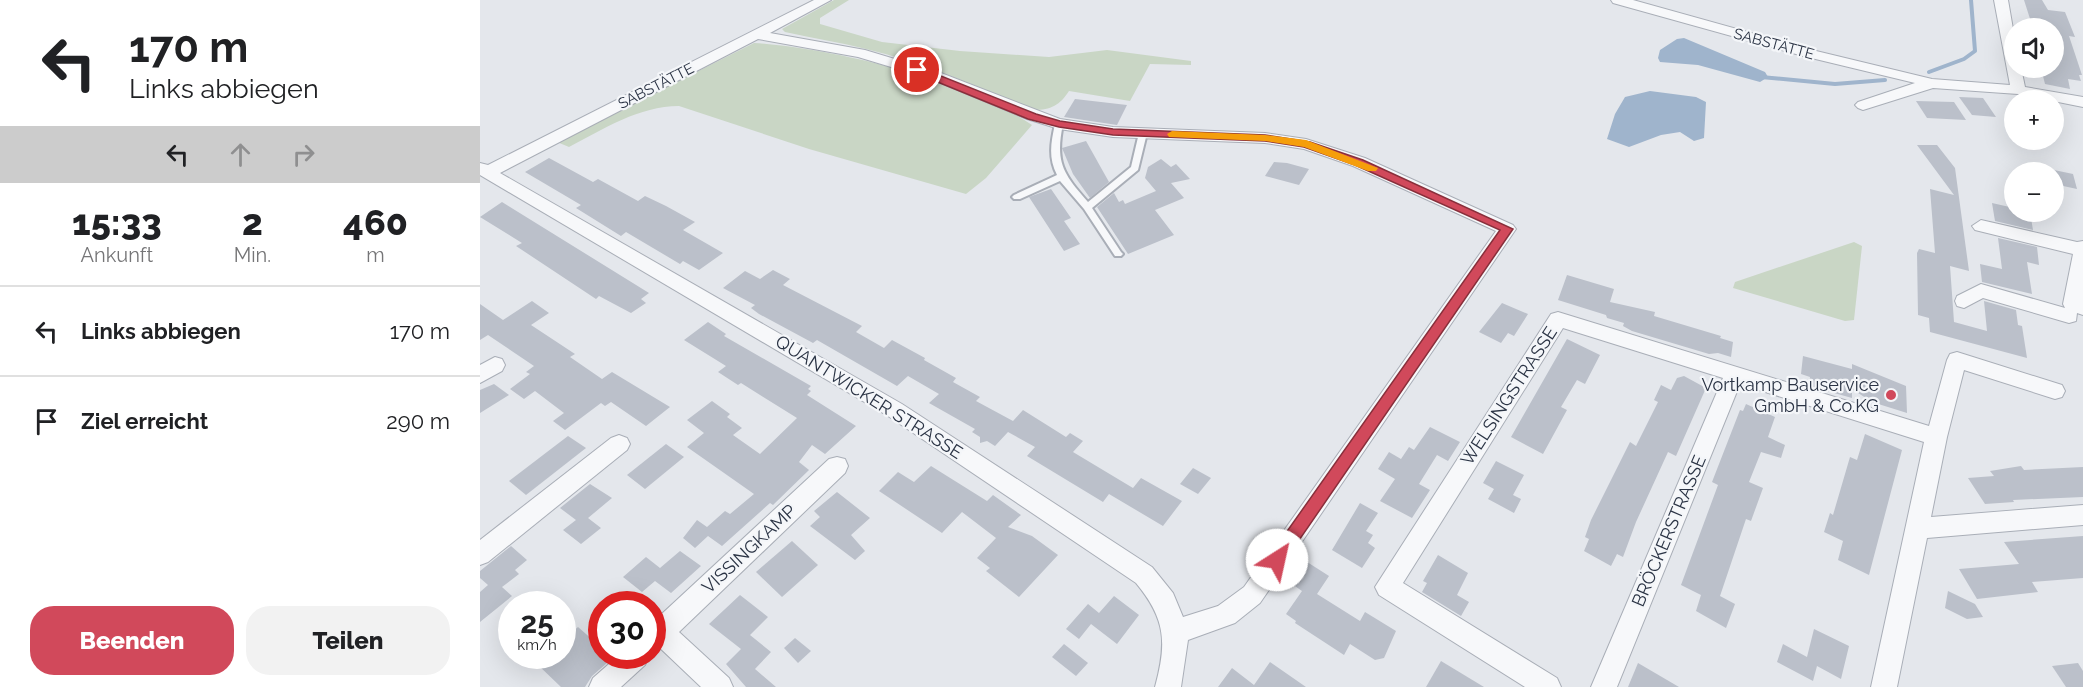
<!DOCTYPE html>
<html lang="de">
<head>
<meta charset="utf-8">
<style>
	:root { --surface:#fff; --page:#f2f2f2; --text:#202124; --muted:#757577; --line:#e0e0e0; --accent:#d1495b }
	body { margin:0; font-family:Raleway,sans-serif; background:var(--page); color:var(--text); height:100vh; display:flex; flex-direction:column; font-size:22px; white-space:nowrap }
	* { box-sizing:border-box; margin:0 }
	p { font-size:20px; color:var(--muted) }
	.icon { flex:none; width:33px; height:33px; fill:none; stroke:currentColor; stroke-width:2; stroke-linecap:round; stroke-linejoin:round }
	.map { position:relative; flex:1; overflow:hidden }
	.sheet { display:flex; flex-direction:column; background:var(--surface); width:480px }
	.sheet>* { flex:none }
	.hud { background:#fff; color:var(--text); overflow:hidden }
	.tools { position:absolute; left:1524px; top:18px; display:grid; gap:12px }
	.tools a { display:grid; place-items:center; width:60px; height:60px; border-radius:50%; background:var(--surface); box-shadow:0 6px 24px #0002; font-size:30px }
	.speed { position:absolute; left:18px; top:591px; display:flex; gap:12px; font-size:30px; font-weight:700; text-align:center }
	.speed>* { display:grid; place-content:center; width:78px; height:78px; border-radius:50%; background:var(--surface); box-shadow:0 6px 24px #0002; line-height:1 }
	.speed small { font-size:15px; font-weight:400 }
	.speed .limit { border:9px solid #d22; background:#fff; color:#111 }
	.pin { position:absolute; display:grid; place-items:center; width:51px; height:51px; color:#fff; margin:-26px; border:3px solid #fff; border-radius:50%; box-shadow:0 2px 6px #0007 }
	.me { position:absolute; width:66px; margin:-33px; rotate:35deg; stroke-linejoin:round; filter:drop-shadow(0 0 4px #0008) }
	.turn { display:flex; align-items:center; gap:21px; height:126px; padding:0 30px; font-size:27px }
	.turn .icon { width:78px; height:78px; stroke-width:2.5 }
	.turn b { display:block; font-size:42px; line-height:51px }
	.lanes { display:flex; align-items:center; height:57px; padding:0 30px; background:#0003; justify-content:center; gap:30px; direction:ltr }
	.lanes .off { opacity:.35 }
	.eta { display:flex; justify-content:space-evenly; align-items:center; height:102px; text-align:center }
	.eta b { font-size:36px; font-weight:800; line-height:42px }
	.button { display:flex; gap:12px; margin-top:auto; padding:12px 30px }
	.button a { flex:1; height:69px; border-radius:24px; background:var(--accent); color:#fff; font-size:24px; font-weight:800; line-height:69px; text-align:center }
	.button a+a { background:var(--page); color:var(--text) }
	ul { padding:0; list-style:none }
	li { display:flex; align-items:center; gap:18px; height:90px; padding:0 30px; border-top:2px solid var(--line) }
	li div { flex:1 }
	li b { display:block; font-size:22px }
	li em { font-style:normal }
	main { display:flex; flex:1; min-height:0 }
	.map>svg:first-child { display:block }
</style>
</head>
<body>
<main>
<section class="sheet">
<div class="hud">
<div class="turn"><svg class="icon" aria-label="left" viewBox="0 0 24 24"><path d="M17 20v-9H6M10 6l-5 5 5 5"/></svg><div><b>170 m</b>Links abbiegen</div></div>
<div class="lanes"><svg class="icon" aria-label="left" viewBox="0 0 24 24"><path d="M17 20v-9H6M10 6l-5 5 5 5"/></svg><svg class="icon off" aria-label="ahead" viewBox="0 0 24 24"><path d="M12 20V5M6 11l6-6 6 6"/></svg><svg class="icon off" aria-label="right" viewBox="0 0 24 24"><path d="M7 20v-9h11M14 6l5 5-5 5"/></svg></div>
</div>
<div class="eta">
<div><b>15:33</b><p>Ankunft</p></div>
<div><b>2</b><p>Min.</p></div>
<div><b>460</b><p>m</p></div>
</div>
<ul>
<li><svg class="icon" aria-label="left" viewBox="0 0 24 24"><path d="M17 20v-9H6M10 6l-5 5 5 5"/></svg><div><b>Links abbiegen</b></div><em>170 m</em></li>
<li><svg class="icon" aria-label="arrive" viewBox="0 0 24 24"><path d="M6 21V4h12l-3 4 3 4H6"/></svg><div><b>Ziel erreicht</b></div><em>290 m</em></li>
</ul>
<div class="button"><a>Beenden</a><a>Teilen</a></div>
</section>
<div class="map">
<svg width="1603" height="687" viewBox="0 0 1603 687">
	<rect width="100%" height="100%" fill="#e4e7ec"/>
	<g fill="#c9d6c5">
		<path d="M 354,0 L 369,0 L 340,18 L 340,24 L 402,42 L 480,51 L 569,57 L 627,50 L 711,61 L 711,65 L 670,64 L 650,101 L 589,91 C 580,105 571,110 554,110 C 499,87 444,63 386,49 C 359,42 332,38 305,32 L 302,29 Z"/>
		<path d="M 274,43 C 352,48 489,81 552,125 L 506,178 L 486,194 L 329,149 L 199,106 C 159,106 124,129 89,147 L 77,142 Z"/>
		<polygon points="1374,242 1382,246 1374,320 1365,321 1253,288 1255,282"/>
	</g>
	<g fill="#9fb4cc">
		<polygon points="1204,38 1285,72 1288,77 1280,82 1218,65 1180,62 1178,58 1180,50 1197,39"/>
		<polygon points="1170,91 1216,97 1226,102 1224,138 1214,141 1200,132 1181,135 1149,147 1127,139 1135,114 1145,97"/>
	</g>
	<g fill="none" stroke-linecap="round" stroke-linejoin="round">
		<g stroke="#9fb4cc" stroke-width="4">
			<polyline points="1449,72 1484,59 1495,51 1491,0"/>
			<polyline points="1281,77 1355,84 1405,80"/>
		</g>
	</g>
	<g fill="#bbc0ca">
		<polygon points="1544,0 1562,0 1568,10 1585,12 1595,37 1589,36 1602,75 1599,75 1601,81 1588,79 1590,89 1565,84 1561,68 1574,70 1574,28 1552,25"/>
		<polygon points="1479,97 1503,98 1516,117 1492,115"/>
		<polygon points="595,99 647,105 637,125 584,117"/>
		<polygon points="1436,101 1474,102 1486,120 1447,118"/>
		<polygon points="606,141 629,182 610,198 593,174 582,148"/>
		<polygon points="1437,145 1457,145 1475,168 1489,271 1470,266 1474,322 1507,331 1504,301 1536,310 1538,325 1542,326 1547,358 1450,332 1449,318 1438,315 1437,253 1439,249 1455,253 1450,189 1474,195"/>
		<polygon points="69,158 113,182 118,179 158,201 165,196 186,206 215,222 203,230 243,253 219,270 203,261 200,264 146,232 141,236 96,208 101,205 45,172"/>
		<polygon points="681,159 691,167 696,164 710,179 691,183 704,198 675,210 694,235 648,254 617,207 634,193 639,202 643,200 645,204 676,191 665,178 668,167"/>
		<polygon points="794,162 807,163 829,169 819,185 785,176"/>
		<polygon points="1574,170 1593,174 1597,189 1574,184"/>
		<polygon points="571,189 591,218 584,221 600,244 584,251 549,197"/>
		<polygon points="22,202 169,293 161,299 166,303 151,313 119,296 116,299 36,246 42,243 0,217"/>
		<polygon points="1512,203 1534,208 1534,212 1550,212 1553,230 1515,221"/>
		<polygon points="1518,238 1557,247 1559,265 1547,262 1552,294 1502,282 1500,264 1522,269"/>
		<polygon points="293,270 310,279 303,285 382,326 376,332 404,348 412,340 445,358 444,360 476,378 473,382 500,397 496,401 533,421 543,410 586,437 590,433 603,441 593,452 653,488 661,478 702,501 683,526 629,494 623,502 547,456 555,447 528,432 515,446 507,441 500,443 500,437 492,432 495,429 449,403 459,394 428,376 417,386 337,340 333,343 279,314 271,308 275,305 243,288 265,271 280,279"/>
		<polygon points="1087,275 1134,289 1130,302 1175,312 1174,316 1241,336 1240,338 1253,342 1251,357 1238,353 1229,354 1152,331 1143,326 1144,323 1127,318 1126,315 1078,300"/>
		<polygon points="52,301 69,313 51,325 95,354 90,357 122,379 132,372 190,407 166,426 131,402 125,406 121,403 85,430 73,421 84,413 55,391 44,399 30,389 50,374 46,372 54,366 8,335 0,340 0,304 23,320"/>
		<polygon points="1022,303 1048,314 1034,336 1028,333 1021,343 999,332"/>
		<polygon points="228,322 246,334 244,336 331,386 328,389 331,391 327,395 376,426 345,454 332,445 319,462 329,470 293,505 290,503 242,546 228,536 215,548 203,538 217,520 227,527 245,511 250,514 274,494 207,447 224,433 207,420 232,401 250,414 247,417 262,428 253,435 280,454 317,418 261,383 258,385 238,372 246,366 204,340"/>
		<polygon points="1087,339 1120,355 1105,384 1097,380 1081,407 1087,410 1063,454 1031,437"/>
		<polygon points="1323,356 1372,369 1372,364 1426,386 1427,413 1392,402 1372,389 1372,398 1329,386 1330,377 1321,374"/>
		<polygon points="1204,376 1226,388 1196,456 1188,452 1156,522 1143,557 1137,554 1131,566 1104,551 1109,539 1105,537 1111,520 1150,442 1156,446 1178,402 1174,400 1181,385 1191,390 1197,378"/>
		<polygon points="14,384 29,395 0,413 0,390"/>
		<polygon points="1266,404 1295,417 1288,437 1305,445 1301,458 1281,452 1269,482 1283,488 1271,521 1266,519 1240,596 1255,604 1246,628 1216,611 1221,595 1201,585 1238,485 1232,482 1260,410 1263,411"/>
		<polygon points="950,427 980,442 968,461 957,455 939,484 950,490 932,518 900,501 915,479 898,469 909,452 921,459 929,447 934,450"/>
		<polygon points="1385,434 1422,450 1389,575 1358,560 1363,541 1344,532 1350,513 1353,515 1370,457 1377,460"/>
		<polygon points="88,436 106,448 46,495 29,481"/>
		<polygon points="186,444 204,457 165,489 147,475"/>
		<polygon points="1016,461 1044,475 1033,495 1041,499 1034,513 1008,499 1014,489 1003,483"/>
		<polygon points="451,466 507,501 513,495 541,515 528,527 552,536 578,555 539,597 506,571 510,568 497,558 516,538 482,512 462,533 399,491 418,472 434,482"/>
		<polygon points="1541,466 1544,470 1603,467 1603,497 1533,500 1534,502 1505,504 1488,478 1514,476 1510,471"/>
		<polygon points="713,468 731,478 718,494 700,484"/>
		<polygon points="110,484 132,498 108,518 121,528 101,544 83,530 96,520 80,508"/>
		<polygon points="357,492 390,518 371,535 385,551 375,560 330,526 340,517 334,511"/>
		<polygon points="880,503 898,513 886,531 893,535 888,543 895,548 882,568 852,550"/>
		<polygon points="1603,536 1603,578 1552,582 1558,592 1497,599 1479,569 1539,564 1524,542"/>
		<polygon points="312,541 338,565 302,597 276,572"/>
		<polygon points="31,546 47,560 35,570 39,574 22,587 32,596 0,622 0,592 8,585 0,578 0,571"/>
		<polygon points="200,551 221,566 191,593 175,581 162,592 143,577 166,557 180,568"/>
		<polygon points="958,555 988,573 977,595 989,602 981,616 942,592 947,583 943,581"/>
		<polygon points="824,560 849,576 837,594 880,621 885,612 916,631 904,658 895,660 870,644 864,655 815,623 816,621 806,614 822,591 809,582"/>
		<polygon points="1468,591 1495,604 1503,617 1487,619 1465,608"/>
		<polygon points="260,595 288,617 270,635 291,652 275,669 296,687 266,687 246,664 261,649 229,624"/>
		<polygon points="634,596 659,615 637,644 611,624 599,639 586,629 608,604 619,613"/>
		<polygon points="98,627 122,648 122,656 135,656 112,676 105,687 81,687 57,664 66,656 82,656 82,641"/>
		<polygon points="1334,629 1369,646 1361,679 1337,666 1333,681 1297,662 1303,644 1327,657"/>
		<polygon points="315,638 331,651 318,663 304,648"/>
		<polygon points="584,644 608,663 596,676 572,657"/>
		<polygon points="961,661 1004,687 946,687"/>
		<polygon points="790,662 826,687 738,687 752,668 774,685"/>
		<polygon points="1158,663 1199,687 1148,687"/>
		<polygon points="1598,663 1603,671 1603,687 1586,687 1572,666"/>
	</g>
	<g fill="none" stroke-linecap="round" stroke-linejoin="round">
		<defs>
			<path id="lane" d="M 579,121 L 583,124 C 575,162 583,174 608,202 L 651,167 L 659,133 L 663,130 L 667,133 L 658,170 L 612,208 L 641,252 L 643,254 L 641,256 L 635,256 L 604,209 L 580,181 L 540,199 L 534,199 L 532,197 L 534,195 L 577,175 C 568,158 571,142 575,124 Z"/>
			<g id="street">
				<path d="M 334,0 L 351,0 L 290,33 L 385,50 L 461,73 L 580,119 L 633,127 L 785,133 L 826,139 L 885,158 L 1033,225 L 1036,229 L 780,603 L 755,623 L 708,640 L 701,687 L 675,687 C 687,643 686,619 656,583 L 408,416 L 0,175 L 0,163 L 8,165 ZM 278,39 L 378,57 L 451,79 L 547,119 L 579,129 L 633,137 L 785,143 L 824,149 L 873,166 L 1016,231 L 764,587 L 738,606 L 703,617 L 693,593 L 672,567 L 422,404 L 20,173 Z"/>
				<polygon points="1131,0 1153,0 1332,50 1452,79 1530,85 1514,0 1528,0 1534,35 1534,68 1541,68 1545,87 1603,97 1603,107 1538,94 1453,88 1383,110 1378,108 1375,105 1378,102 1435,83 1323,56 1133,3"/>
				<polygon points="1501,220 1597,242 1603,241 1603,315 1597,313 1596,321 1589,323 1503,298 1484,308 1477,306 1475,301 1477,296 1501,284 1585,308 1583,304 1593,254 1495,230 1492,226"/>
				<polygon points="1078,312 1449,426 1467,360 1470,354 1477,352 1582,385 1585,391 1582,397 1575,399 1484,370 1467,437 1451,517 1603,505 1603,525 1447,538 1417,687 1391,687 1444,442 1260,384 1137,687 1111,687 1243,378 1083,328 923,583 1077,678 1081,687 1045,687 899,595 895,587 1071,314"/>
				<polygon points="15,357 22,359 25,365 22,371 0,383 0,365"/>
				<polygon points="139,435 147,438 150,444 147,450 8,562 0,565 0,540 131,438"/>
				<polygon points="357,457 365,459 368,466 365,473 199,632 249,678 253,687 221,687 181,649 172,652 172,623 349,459"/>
				<polygon points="138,656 169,656 165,665 141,687 109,687 113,678"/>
			</g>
		</defs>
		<use href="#lane" stroke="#a9aeb7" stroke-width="4"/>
		<use href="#street" stroke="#a9aeb7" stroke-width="2"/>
		<use href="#lane" fill="#f7f8fa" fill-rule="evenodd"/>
		<use href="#street" fill="#f7f8fa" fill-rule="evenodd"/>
	</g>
	<polygon fill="#d1495b" stroke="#882f3b" stroke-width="1.5" points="433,68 441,68 556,114 580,121 633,129 785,135 830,142 883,160 1033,229 802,565 797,567 791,565 788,560 791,554 1020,230 875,165 824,147 785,141 633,135 579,127 548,119 433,72"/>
	<polygon fill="#f59e0b" points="692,131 785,135 826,140 898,168 896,171 888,171 824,147 785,141 689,137 687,134"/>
	<circle fill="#d1495b" stroke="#f4f6f9" stroke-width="2" cx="1411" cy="395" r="6"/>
	<g text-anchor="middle" stroke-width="4.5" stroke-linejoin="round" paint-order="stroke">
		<g font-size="15" fill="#2b3445" stroke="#f4f6f9">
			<text transform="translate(1294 44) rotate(15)" y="5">SABSTÄTTE</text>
			<text transform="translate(176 86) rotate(-27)" y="5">SABSTÄTTE</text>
		</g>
		<g font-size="18" fill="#2b3445" stroke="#f4f6f9" text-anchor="end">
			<text x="1399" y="391">Vortkamp Bauservice<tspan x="1399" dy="21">GmbH &amp; Co.KG</tspan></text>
		</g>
		<g font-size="18" fill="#2b3445" stroke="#f4f6f9">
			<text transform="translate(1029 396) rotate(-57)" y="6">WELSINGSTRASSE</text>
			<text transform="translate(389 397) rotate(32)" y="6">QUANTWICKER STRASSE</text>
			<text transform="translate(1189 531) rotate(-67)" y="6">BRÖCKERSTRASSE</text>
			<text transform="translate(269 549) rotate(-43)" y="6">VISSINGKAMP</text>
		</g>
	</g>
</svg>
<div class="tools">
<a><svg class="icon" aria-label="sound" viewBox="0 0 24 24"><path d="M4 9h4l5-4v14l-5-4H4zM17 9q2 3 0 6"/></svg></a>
<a>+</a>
<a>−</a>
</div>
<div class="speed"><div>25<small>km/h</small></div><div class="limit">30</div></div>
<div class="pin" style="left:437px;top:70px;background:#d93025"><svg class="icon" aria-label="arrive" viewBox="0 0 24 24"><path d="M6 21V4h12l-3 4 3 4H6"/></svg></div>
<svg class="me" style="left:797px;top:560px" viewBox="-20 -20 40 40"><circle r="19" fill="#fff"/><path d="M0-13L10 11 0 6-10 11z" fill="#d1495b"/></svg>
</div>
</main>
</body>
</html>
